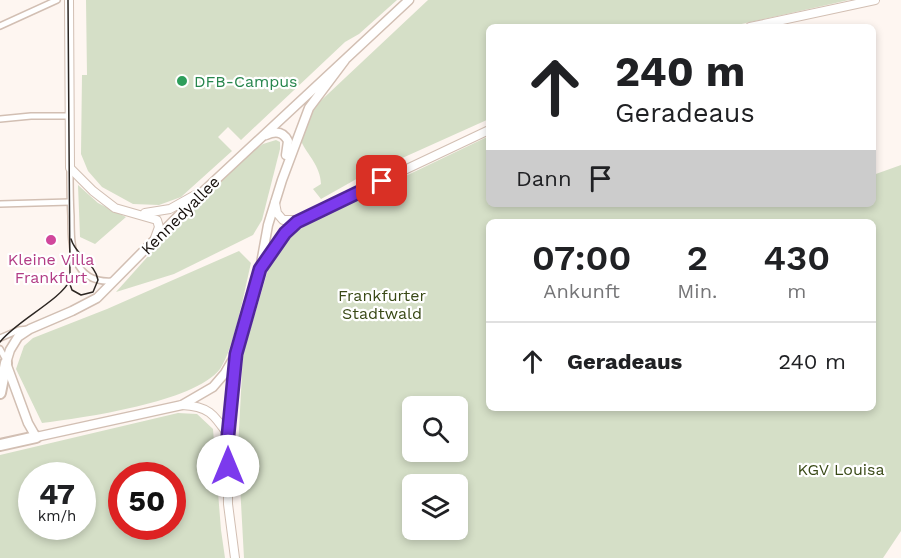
<!DOCTYPE html>
<html lang="de">
<head>
<meta charset="utf-8">
<style>
	:root { --surface:#fff; --page:#f6f6f6; --text:#202124; --muted:#757577; --line:#e0e0e0 }
	body { margin:0; font-family:"Work Sans",sans-serif; background:var(--page); color:var(--text); height:100vh; display:flex; flex-direction:column; font-size:22px; white-space:nowrap }
	* { box-sizing:border-box; margin:0 }
	p { font-size:20px; color:var(--muted) }
	.icon { flex:none; width:33px; height:33px; fill:none; stroke:currentColor; stroke-width:2; stroke-linecap:round; stroke-linejoin:round }
	.map { position:relative; flex:1; overflow:hidden }
	.details { position:absolute; left:486px; top:219px; width:390px; height:192px; display:flex; flex-direction:column; background:var(--surface); border-radius:9px; box-shadow:0 3px 9px #0003 }
	.details>* { flex:none }
	.hud { position:absolute; left:486px; top:24px; width:390px; height:183px; border-radius:9px; box-shadow:0 3px 9px #0003; background:#fff; color:var(--text); overflow:hidden }
	.fabs { position:absolute; left:402px; top:396px; display:grid; gap:12px }
	.fabs a { display:grid; place-items:center; width:66px; height:66px; border-radius:9px; background:var(--surface); box-shadow:0 3px 9px #0003; font-size:30px }
	.speed { position:absolute; left:18px; top:462px; display:flex; gap:12px; font-size:30px; font-weight:700; text-align:center }
	.speed>* { display:grid; place-content:center; width:78px; height:78px; border-radius:50%; background:var(--surface); box-shadow:0 3px 9px #0003; line-height:1 }
	.speed small { font-size:15px; font-weight:400 }
	.speed .limit { border:9px solid #d22; background:#fff; color:#111 }
	.pin { position:absolute; display:grid; place-items:center; width:51px; height:51px; color:#fff; margin:-26px; border-radius:12px; box-shadow:0 3px 9px #0006 }
	.me { position:absolute; width:66px; margin:-33px; rotate:0deg; stroke-linejoin:round; filter:drop-shadow(0 0 4px #0008) }
	.turn { display:flex; align-items:center; gap:21px; height:126px; padding:0 30px; font-size:27px }
	.turn .icon { width:78px; height:78px; stroke-width:2.5 }
	.turn b { display:block; font-size:42px; line-height:51px }
	.then { display:flex; align-items:center; height:57px; padding:0 30px; background:#0003; gap:12px; font-size:22px }
	.eta { display:flex; justify-content:space-evenly; align-items:center; height:102px; text-align:center }
	.eta b { font-size:36px; font-weight:600; line-height:42px }
	ul { padding:0; list-style:none }
	li { display:flex; align-items:center; gap:18px; height:78px; padding:0 30px; border-top:2px solid var(--line) }
	li div { flex:1 }
	li b { display:block; font-size:22px }
	li em { font-style:normal }
	.map>svg:first-child { display:block }
</style>
</head>
<body>
<div class="map">
<svg width="901" height="558" viewBox="0 0 901 558">
	<rect width="100%" height="100%" fill="#fef6f1"/>
	<g fill="#d5dfc7" fill-rule="evenodd">
		<polygon points="86,0 397,0 359,34 345,42 241,140 228,127 218,137 232,151 181,197 159,205 133,204 102,187 88,171 81,154 82,75 87,75"/>
		<path d="M 428,0 L 849,0 L 728,27 L 489,27 L 489,119 L 360,177 L 321,199 L 313,189 L 321,184 C 320,165 308,156 301,141 L 312,109 Z"/>
		<path d="M 489,136 L 489,204 L 873,204 L 873,175 L 901,165 L 901,531 L 883,558 L 244,558 L 238,448 L 243,354 L 270,263 L 288,237 L 316,219 ZM 489,222 L 873,222 L 873,408 L 489,408 ZM 412,406 L 458,406 L 458,452 L 412,452 ZM 412,484 L 458,484 L 458,530 L 412,530 Z"/>
		<polygon points="276,140 280,142 280,149 262,220 253,235 174,274 116,292 185,215 253,151 263,144"/>
		<polygon points="78,185 98,203 126,217 95,244 80,237"/>
		<path d="M 239,251 L 251,263 C 245,288 234,349 220,369 C 195,402 83,418 42,423 L 16,369 L 24,346 L 33,338 L 107,309 Z"/>
		<path d="M 178,413 L 197,414 L 213,429 L 221,530 L 225,558 L 0,558 L 0,455 ZM 32,476 L 82,476 L 82,526 L 32,526 ZM 122,476 L 172,476 L 172,526 L 122,526 Z"/>
	</g>
	<g fill="none" stroke-linecap="round" stroke-linejoin="round">
		<defs>
			<g id="street">
				<polyline points="0,26 57,0"/>
				<polyline points="0,119 31,116 69,116"/>
				<path d="M 70,168 C 70,184 70,200 71,216 C 71,246 71,284 113,281"/>
				<polyline points="0,204 70,202"/>
				<polyline points="0,338 19,330 28,329"/>
				<polyline points="0,349 6,360"/>
			</g>
			<g id="secondary">
				<polyline points="69,0 70,168 93,191 115,208 157,220 159,227 155,238"/>
				<polyline points="750,27 875,0"/>
				<polyline points="275,203 277,213 283,220 300,220"/>
				<polyline points="145,213 170,209 195,195"/>
				<polyline points="260,267 285,233 301,219 489,130"/>
				<path d="M 182,405 C 208,406 214,414 228,435"/>
				<polyline points="235,558 228,504 228,448 236,356"/>
			</g>
			<g id="primary">
				<polyline points="345,60 309,108 282,180 268,225 260,269 236,354 225,373 213,387 182,405 36,437 28,423 6,363 10,350 18,337 30,329 72,311 97,298 194,200 409,0"/>
				<path d="M 266,135 C 275,131 283,131 288,141 L 286,155"/>
			</g>
			<g id="highway">
				<polyline points="0,393 6,363"/>
				<polyline points="0,445 36,437"/>
			</g>
		</defs>
		<use href="#street" stroke="#d2bfb3" stroke-width="8"/>
		<use href="#secondary" stroke="#d2bfb3" stroke-width="10"/>
		<use href="#primary" stroke="#d2bfb3" stroke-width="11"/>
		<use href="#highway" stroke="#d2bfb3" stroke-width="14"/>
		<use href="#street" stroke="#fff" stroke-width="5"/>
		<use href="#secondary" stroke="#fff" stroke-width="8"/>
		<use href="#primary" stroke="#fff" stroke-width="8"/>
		<use href="#highway" stroke="#fff" stroke-width="10"/>
		<g stroke="#2c2622" stroke-width="1.5">
			<path d="M 68,279 L 72,290 L 81,295 L 93,292 L 98,280 C 95,263 76,256 71,239"/>
			<path d="M 0,342 C 16,321 61,300 70,280 L 68,0"/>
		</g>
	</g>
	<g fill="none" stroke-linecap="round" stroke-linejoin="round">
		<defs>
			<polyline id="route" points="228,466 228,435 236,354 260,269 285,233 297,222 382,181"/>
		</defs>
		<use href="#route" stroke="#51269a" stroke-width="15"/>
		<use href="#route" stroke="#7c3aed" stroke-width="10"/>
	</g>
	<circle fill="#2e9e5b" stroke="#fff" stroke-width="2" cx="182" cy="81" r="6"/>
	<circle fill="#d1479c" stroke="#fff" stroke-width="2" cx="51" cy="240" r="6"/>
	<g text-anchor="middle" stroke-width="4.5" stroke-linejoin="round" paint-order="stroke">
		<g font-size="16" fill="#27864d" stroke="#fff" text-anchor="start">
			<text x="194" y="87">DFB-Campus</text>
		</g>
		<g font-size="16" fill="#130d09" stroke="#fff">
			<text transform="translate(180 215) rotate(-45)" y="6">Kennedyallee</text>
		</g>
		<g font-size="16" fill="#b23c85" stroke="#fff">
			<text x="51" y="265">Kleine Villa<tspan x="51" dy="18">Frankfurt</tspan></text>
		</g>
		<g font-size="16" fill="#394916" stroke="#fff">
			<text x="382" y="301">Frankfurter<tspan x="382" dy="18">Stadtwald</tspan></text>
			<text x="841" y="475">KGV Louisa</text>
		</g>
	</g>
</svg>
<div class="fabs">
<a><svg class="icon" aria-label="search" viewBox="0 0 24 24"><circle cx="10" cy="10" r="6"/><path d="M15 15l6 6"/></svg></a>
<a><svg class="icon" aria-label="layers" viewBox="0 0 24 24"><path d="M12 4l9 5-9 5-9-5zM3 14l9 5 9-5"/></svg></a>
</div>
<div class="speed"><div>47<small>km/h</small></div><div class="limit">50</div></div>
<div class="pin" style="left:382px;top:181px;background:#d93025"><svg class="icon" aria-label="arrive" viewBox="0 0 24 24"><path d="M6 21V4h12l-3 4 3 4H6"/></svg></div>
<svg class="me" style="left:228px;top:466px" viewBox="-20 -20 40 40"><circle r="19" fill="#fff"/><path d="M0-13L10 11 0 6-10 11z" fill="#7c3aed"/></svg>
<div class="hud">
<div class="turn"><svg class="icon" aria-label="ahead" viewBox="0 0 24 24"><path d="M12 20V5M6 11l6-6 6 6"/></svg><div><b>240 m</b>Geradeaus</div></div>
<div class="then">Dann<svg class="icon" aria-label="arrive" viewBox="0 0 24 24"><path d="M6 21V4h12l-3 4 3 4H6"/></svg></div>
</div>
<section class="details">
<div class="eta">
<div><b>07:00</b><p>Ankunft</p></div>
<div><b>2</b><p>Min.</p></div>
<div><b>430</b><p>m</p></div>
</div>
<ul>
<li><svg class="icon" aria-label="ahead" viewBox="0 0 24 24"><path d="M12 20V5M6 11l6-6 6 6"/></svg><div><b>Geradeaus</b></div><em>240 m</em></li>
</ul>
</section>
</div>
</body>
</html>
